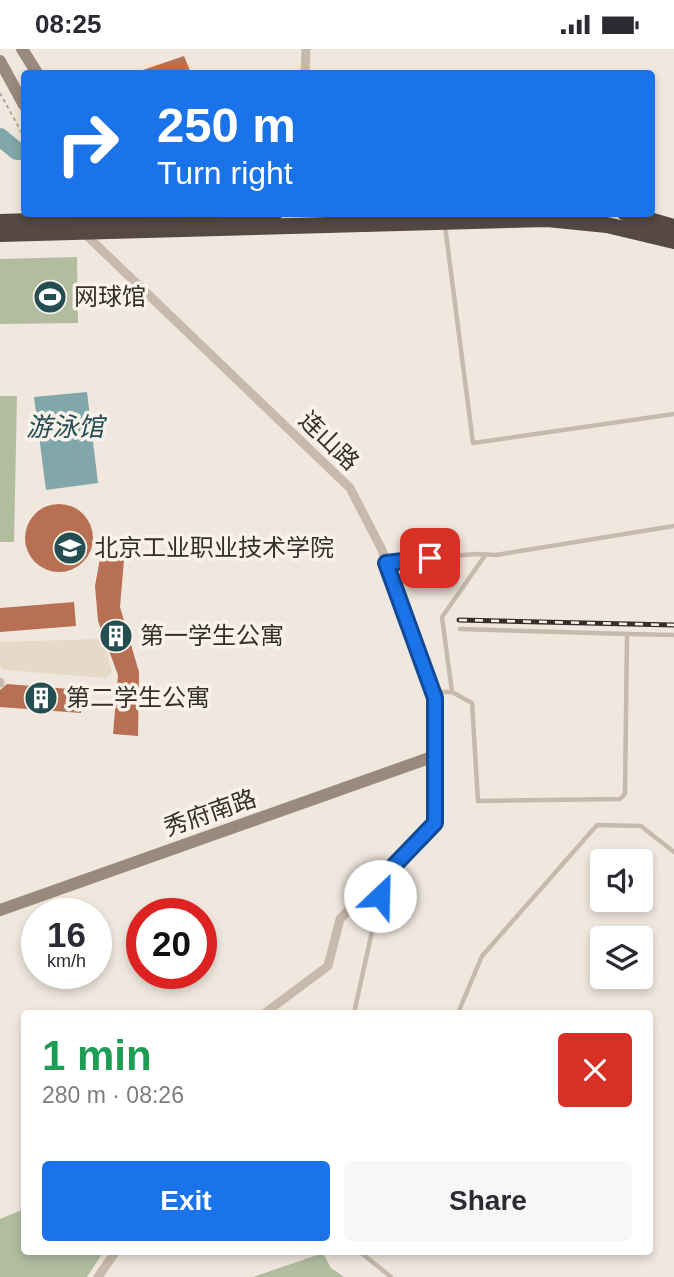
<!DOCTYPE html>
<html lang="en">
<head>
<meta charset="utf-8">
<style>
	:root { --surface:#fff; --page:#f7f7f7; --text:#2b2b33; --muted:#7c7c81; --accent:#1a73e8 }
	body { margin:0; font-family:Arial,"Noto Sans SC",sans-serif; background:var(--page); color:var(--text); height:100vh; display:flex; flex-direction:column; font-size:26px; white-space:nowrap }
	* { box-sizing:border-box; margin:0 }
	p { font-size:23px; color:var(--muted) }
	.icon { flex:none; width:38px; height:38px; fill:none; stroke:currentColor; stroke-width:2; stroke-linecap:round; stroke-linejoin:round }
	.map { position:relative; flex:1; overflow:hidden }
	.sheet { position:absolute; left:21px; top:961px; width:632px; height:245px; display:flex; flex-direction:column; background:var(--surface); border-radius:7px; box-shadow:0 4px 10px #0003 }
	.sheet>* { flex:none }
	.top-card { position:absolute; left:21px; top:21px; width:634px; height:147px; border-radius:7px; box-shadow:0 4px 10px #0003; background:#1a73e8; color:#fff; overflow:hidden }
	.controls { position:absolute; left:590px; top:800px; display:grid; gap:14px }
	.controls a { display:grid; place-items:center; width:63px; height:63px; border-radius:7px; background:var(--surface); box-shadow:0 4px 10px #0003; font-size:35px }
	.speed { position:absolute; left:21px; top:849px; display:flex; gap:14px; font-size:35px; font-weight:700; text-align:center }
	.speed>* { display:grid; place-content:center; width:91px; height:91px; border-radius:50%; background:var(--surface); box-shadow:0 4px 10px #0003; line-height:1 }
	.speed small { font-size:18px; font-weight:400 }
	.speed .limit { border:10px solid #d22; background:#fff; color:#111 }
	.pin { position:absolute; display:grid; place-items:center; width:60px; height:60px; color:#fff; margin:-30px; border-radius:14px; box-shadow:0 4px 10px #0006 }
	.me { position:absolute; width:77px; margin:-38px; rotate:24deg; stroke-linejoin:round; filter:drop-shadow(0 0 5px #0008) }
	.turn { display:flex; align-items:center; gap:24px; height:147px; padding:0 21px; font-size:32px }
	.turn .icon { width:91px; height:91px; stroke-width:2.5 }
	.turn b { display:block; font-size:49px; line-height:60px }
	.round { display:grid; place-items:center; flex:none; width:74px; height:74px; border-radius:7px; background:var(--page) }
	.overview { display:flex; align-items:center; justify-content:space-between; height:119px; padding:0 21px }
	h1 { font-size:42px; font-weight:700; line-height:52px; color:#1e9e55 }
	.cta { display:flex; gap:14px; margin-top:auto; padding:14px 21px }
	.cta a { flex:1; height:80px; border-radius:7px; background:var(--accent); color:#fff; font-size:28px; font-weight:700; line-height:80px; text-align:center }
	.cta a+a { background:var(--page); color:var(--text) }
	.status { display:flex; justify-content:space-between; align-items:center; height:49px; padding:0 35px; background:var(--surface); direction:ltr }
	.status svg { height:19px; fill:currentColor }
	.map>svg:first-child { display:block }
</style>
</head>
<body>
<div class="status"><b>08:25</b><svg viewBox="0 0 49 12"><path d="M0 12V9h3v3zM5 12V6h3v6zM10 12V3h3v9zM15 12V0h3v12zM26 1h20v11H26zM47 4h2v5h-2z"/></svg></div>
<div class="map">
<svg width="674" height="1228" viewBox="0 0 674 1228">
	<rect width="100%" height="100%" fill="#f0e8de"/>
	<g fill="#b2bda0">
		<polygon points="77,208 78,274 0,275 0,210"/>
		<polygon points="0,347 17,347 14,493 0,493"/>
		<polygon points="24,1160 24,1202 104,1202 87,1228 0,1228 0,1170"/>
		<polygon points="323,1204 331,1219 344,1228 253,1228"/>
	</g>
	<polygon fill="#e6d9c7" points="99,590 104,594 112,623 106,629 4,621 0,617 0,593"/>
	<polygon fill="#81a7aa" points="87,343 98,434 46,441 34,348"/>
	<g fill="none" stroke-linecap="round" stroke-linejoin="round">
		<polyline stroke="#81a7aa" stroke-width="18" points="0,88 17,102 24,102"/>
	</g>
	<g fill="#b87054">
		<polygon points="184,7 191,24 137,24 137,23"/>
		<circle cx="59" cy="489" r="34"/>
		<polygon points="101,504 124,511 120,558 139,623 138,687 113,685 118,626 98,572 95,537"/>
		<polygon points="74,553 76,577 0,583 0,559"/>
		<polygon points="7,635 83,641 81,664 0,658 0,641"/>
	</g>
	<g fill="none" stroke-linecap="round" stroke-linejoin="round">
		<polyline stroke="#b2a396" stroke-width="2" stroke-dasharray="3.5 3.5" stroke-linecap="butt" points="0,44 24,88"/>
		<g stroke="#c7b9ac" stroke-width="4.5">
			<polyline points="445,177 473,394 674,365"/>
			<polyline points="387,514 475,505 496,506 674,477"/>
			<polyline points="460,580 627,585 625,745 620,750 478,752 472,654 452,643 442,568 486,505"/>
			<polyline points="627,585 674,586"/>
			<polyline points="434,643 452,643"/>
			<polyline points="354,964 384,828"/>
			<polyline points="458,964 482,907 597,776 641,777 674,803"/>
			<polyline points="359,1202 391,1228"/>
		</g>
		<g stroke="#c7b9ac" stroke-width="9">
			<polyline points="305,24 306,0"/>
			<polyline points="84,184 350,439 382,501 435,649 435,774 340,870 328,917 265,964"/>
			<polyline points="0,633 0,634"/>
			<polyline points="98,1228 116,1202"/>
		</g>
		<g stroke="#9a897d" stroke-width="12">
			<polyline points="22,0 37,24"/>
			<polyline points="0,12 24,56"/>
			<polyline points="0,861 435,707"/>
		</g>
		<g stroke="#554942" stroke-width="16">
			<polyline points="625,164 674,178"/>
			<polyline points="0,173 275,164"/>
			<polyline points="0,185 547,170 607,176 674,192"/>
		</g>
		<defs>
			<polyline id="rail" points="459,571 674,576"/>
		</defs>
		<use href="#rail" stroke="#352e2a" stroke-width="5"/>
		<use href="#rail" stroke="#f8f2ea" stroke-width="2.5" stroke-dasharray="8" stroke-linecap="butt"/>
	</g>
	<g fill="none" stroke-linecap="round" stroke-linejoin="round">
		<defs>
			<polyline id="route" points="380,847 384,827 435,774 435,649 386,514 430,509"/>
		</defs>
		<use href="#route" stroke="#114b97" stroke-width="18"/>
		<use href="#route" stroke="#1a73e8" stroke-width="12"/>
	</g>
	<defs>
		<symbol id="stadium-disc" viewBox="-11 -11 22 22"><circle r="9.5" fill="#244e52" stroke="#f8f2ea"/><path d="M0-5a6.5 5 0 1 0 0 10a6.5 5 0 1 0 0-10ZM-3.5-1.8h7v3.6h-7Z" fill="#fff"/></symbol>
		<symbol id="university-disc" viewBox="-11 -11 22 22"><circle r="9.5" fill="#244e52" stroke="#f8f2ea"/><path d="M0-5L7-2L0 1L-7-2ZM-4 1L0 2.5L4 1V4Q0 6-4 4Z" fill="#fff"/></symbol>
		<symbol id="building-disc" viewBox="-11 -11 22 22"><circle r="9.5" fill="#244e52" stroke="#f8f2ea"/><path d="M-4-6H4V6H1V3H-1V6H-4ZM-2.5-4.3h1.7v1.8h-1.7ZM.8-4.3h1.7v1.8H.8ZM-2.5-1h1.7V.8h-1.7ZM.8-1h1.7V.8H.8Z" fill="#fff"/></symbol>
	</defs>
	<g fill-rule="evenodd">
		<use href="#stadium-disc" x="31" y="229" width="38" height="38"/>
		<use href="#university-disc" x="51" y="480" width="38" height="38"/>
		<use href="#building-disc" x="97" y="568" width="38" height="38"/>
		<use href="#building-disc" x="22" y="630" width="38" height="38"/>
	</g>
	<g text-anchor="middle" stroke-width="7" stroke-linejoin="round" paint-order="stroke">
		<g font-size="24" fill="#352e2a" stroke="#f8f2ea" text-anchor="start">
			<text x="74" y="256">网球馆</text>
			<text x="94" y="507">北京工业职业技术学院</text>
			<text x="140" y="595">第一学生公寓</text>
			<text x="66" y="657">第二学生公寓</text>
		</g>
		<g font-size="24" fill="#352e2a" stroke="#f8f2ea">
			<text transform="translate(329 392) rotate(44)" y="8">连山路</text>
			<text transform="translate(210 764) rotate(-19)" y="8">秀府南路</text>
		</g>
		<g font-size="26" font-style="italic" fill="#244e52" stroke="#f8f2ea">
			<text x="65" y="387">游泳馆</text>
		</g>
	</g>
</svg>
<div class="controls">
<a><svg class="icon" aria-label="sound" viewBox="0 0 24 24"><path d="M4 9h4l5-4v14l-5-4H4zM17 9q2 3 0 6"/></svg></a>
<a><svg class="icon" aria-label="layers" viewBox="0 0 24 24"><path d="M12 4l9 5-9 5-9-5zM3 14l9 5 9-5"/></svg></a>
</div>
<div class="speed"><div>16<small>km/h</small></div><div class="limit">20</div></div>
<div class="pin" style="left:430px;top:509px;background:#d93025"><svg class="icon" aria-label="arrive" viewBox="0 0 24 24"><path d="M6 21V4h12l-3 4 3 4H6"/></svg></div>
<svg class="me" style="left:380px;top:847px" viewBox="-20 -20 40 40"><circle r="19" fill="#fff"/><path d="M0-13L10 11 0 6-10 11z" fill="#1a73e8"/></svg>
<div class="top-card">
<div class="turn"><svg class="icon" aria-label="right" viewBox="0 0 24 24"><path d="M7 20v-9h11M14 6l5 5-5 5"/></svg><div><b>250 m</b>Turn right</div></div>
</div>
<section class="sheet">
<div class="overview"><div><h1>1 min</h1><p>280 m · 08:26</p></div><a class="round" style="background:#d93025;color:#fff"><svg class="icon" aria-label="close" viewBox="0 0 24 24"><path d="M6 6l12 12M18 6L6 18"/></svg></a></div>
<div class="cta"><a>Exit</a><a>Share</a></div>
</section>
</div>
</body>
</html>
